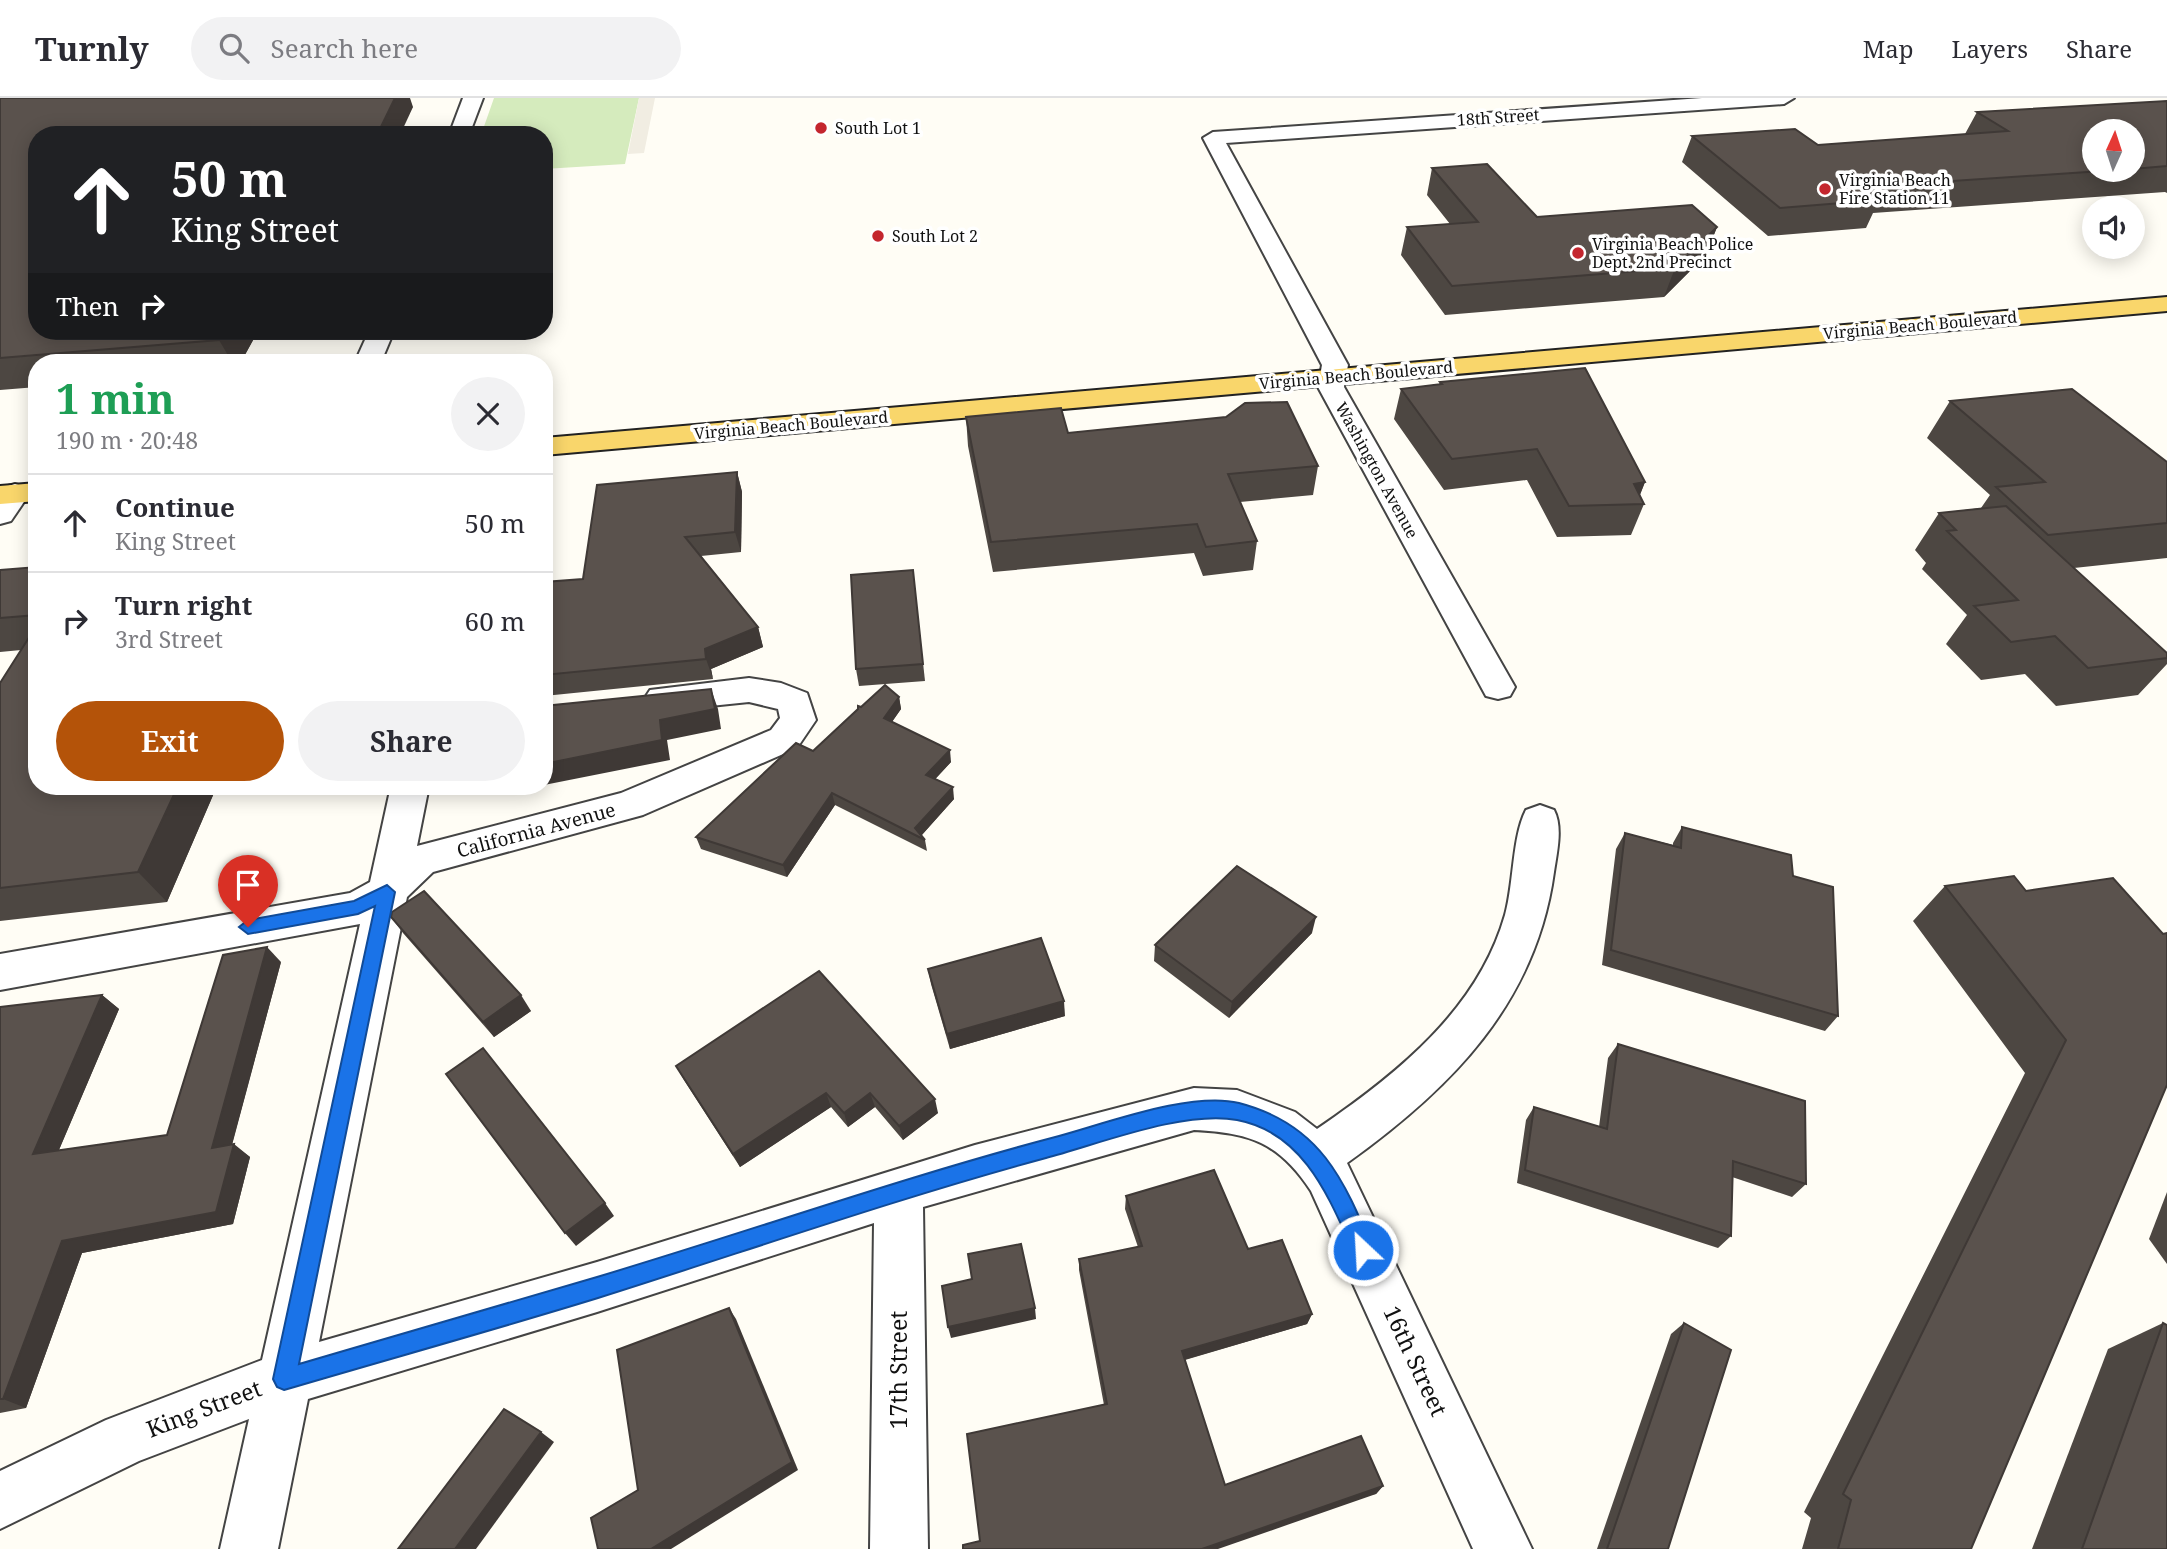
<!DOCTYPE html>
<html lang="en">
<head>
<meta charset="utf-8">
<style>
	:root { --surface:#fff; --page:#f2f2f3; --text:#2b2b33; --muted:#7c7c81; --line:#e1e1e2; --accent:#b45309 }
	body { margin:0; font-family:"Noto Serif",serif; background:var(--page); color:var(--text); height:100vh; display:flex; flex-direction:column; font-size:26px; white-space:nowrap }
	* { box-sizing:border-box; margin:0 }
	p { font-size:23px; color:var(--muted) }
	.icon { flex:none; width:38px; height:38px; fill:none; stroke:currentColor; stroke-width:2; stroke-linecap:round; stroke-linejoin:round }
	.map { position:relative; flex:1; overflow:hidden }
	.details { position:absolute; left:28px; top:256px; width:525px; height:441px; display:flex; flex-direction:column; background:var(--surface); border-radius:28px; box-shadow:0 4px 18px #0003 }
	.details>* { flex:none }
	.top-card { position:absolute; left:28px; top:28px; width:525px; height:214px; border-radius:28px; box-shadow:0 4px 18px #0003; background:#202124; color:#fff; overflow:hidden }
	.needle { width:46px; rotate:3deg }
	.controls { position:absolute; left:2082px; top:21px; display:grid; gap:14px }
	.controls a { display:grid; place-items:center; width:63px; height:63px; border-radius:50%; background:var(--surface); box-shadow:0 4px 18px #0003; font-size:35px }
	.pin { position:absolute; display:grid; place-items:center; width:60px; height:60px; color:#fff; margin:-72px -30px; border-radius:50% 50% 50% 0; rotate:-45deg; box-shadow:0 0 7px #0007 }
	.pin .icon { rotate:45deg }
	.me { position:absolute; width:77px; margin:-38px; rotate:335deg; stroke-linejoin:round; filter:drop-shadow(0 0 5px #0008) }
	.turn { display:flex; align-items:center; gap:24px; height:147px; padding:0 28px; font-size:32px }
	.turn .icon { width:91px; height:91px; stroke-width:2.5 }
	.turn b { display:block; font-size:49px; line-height:60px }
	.then { display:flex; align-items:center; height:66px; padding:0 28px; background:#0003; gap:14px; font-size:26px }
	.round { display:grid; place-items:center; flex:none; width:74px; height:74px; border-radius:37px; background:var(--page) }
	.overview { display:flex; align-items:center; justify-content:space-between; height:119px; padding:0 28px }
	h1 { font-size:42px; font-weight:700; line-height:52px; color:#1e9e55 }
	.button { display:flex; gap:14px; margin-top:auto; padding:14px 28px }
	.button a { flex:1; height:80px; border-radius:42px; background:var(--accent); color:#fff; font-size:28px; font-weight:700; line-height:80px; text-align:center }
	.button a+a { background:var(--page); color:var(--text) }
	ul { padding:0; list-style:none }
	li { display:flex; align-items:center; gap:21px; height:98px; padding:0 28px; border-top:2px solid var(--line) }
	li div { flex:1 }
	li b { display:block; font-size:26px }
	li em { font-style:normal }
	header { display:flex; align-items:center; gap:42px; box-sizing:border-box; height:98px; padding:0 35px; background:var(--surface); border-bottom:2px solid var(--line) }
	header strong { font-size:33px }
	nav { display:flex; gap:38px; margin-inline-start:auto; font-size:24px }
	.search { width:490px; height:63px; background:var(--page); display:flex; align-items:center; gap:18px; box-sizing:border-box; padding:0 24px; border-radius:38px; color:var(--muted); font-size:26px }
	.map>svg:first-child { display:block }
</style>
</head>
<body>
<header>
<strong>Turnly</strong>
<div class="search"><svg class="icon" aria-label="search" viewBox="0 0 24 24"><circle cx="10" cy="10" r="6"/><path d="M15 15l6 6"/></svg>Search here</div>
<nav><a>Map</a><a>Layers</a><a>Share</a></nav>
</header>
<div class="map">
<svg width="2167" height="1451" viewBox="0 0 2167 1451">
	<rect width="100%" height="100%" fill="#fffdf5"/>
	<polygon fill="#d5ebbd" points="494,0 639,0 625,66 544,71 544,37 481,37"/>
	<polygon fill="#f1ede2" points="639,0 655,0 644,55 628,56"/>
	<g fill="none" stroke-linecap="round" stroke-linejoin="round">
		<defs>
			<g id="minor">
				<polygon points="463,0 483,0 469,37 449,37"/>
				<polygon points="1702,0 1794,0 1784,6 1226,45 1348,267 1344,289 1515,589 1510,598 1498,601 1486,598 1318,289 1322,267 1203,40 1213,34"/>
				<polygon points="369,233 394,233 381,264 355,264"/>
				<polygon points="15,386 25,389 30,395 11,423 0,426 0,395 5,389"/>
				<path d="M 749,580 L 781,585 L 807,595 L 816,622 L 797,650 L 643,717 L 433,774 L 407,799 L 319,1244 L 597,1164 L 975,1047 L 1194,990 L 1237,992 L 1295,1014 L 1317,1031 C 1396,977 1478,912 1505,817 C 1514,785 1512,739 1526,712 L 1540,707 L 1554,712 C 1563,729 1557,754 1554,774 C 1536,906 1450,991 1347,1065 L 1532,1451 L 1473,1451 L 1311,1093 C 1279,1044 1250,1035 1194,1032 L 923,1109 L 928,1451 L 870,1451 L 874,1125 L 597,1214 L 308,1301 L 278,1451 L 220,1451 L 249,1321 L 139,1363 L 0,1431 L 0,1373 L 106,1322 L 262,1262 L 360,826 L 0,892 L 0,856 L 350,795 L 370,784 L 391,688 L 429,688 L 417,748 L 621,695 L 771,632 L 780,620 L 778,611 L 749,604 L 662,613 L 650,610 L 644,601 L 650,592 Z"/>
			</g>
			<g id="primary">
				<polygon points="2167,199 2167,213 544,357 544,340"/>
				<polygon points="37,385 37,403 0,406 0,388"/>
			</g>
		</defs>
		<use href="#minor" stroke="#444" stroke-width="4"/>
		<use href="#primary" stroke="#222" stroke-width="4"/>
		<use href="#minor" fill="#fff" fill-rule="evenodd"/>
		<use href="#primary" fill="#f9d66b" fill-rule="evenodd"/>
	</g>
	<g fill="#4d4742" fill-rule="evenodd">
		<polygon points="0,0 413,9 37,233 284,233 257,235 241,264 37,264 37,289 0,292"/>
		<path d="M 2167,3 L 2167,95 L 2165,94 L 1873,115 L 1866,130 L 1768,138 L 1682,64 L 1692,38 L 1818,47 L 1965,36 L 1977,14 ZM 2133,33 L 2133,72 L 2095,72 Z"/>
		<polygon points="1432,70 1537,119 1717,129 1706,157 1664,199 1445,217 1401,157 1407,129 1450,126 1427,97"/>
		<polygon points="1440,284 1645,384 1640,397 1644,406 1631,437 1557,439 1527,382 1444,392 1394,321 1401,291 1439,286"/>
		<polygon points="1950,303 2167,364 2167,460 2074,470 2167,555 2167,566 2138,597 2056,608 2025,576 1981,582 1946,546 1967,517 1922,471 1926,465 1915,452 1939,415 1981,410 1990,397 1927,340"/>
		<polygon points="966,319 1068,335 1318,368 1313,397 1240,404 1257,443 1253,472 1203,478 1194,455 993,474 968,348"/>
		<polygon points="737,374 742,394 741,454 701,458 758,529 763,549 711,571 713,581 544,598 544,484 583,481"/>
		<polygon points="37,469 37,688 217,688 167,804 0,823 0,585 21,552 0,554 0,472"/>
		<polygon points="913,472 925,583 859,588 856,571"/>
		<polygon points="899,599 901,611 892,624 951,664 935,681 954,701 921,738 925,742 927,753 835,707 787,779 701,751 696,739 813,653 861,609"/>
		<polygon points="1682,729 1793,778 1838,918 1825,933 1602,867 1616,751 1625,735 1673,747 1673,745"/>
		<polygon points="2113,780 1971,1451 1802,1451 1811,1420 1804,1414 2025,975 1913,823 1945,788 2026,793"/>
		<polygon points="391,819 531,913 494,939 403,835"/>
		<polygon points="1312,835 1229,920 1154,863 1155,847"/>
		<polygon points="281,864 232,1046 250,1059 233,1126 82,1155 26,1310 0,1315 0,909 102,897 119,911 59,1052 167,1037"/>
		<polygon points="928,871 1065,918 950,951 931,886"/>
		<polygon points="819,873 938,1015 903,1042 875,1009 848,1029 831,1009 740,1069 684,982 676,968"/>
		<polygon points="1618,946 1806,1086 1792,1099 1732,1079 1731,1138 1718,1150 1517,1085 1526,1022 1534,1009 1599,1029 1608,960"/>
		<polygon points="2167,1094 2167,1166 2149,1141"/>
		<polygon points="1126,1098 1248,1151 1312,1216 1307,1226 1185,1262 1225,1387 1383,1388 1376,1396 980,1443 1104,1307 1079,1172 1079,1161 1138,1149 1125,1111"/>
		<polygon points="1684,1225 1668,1451 1597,1451 1671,1236"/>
		<polygon points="2163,1225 2167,1451 2032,1451 2108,1251"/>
	</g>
	<g fill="#3f3936">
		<polygon points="385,0 410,0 413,9 400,37 377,37"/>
		<polygon points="1717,129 1706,157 1664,199 1675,170"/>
		<polygon points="225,233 255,233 257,235 241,264 232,264 219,242"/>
		<polygon points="737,374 742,394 741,454 735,434"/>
		<polygon points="1645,384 1636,406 1634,386"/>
		<polygon points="758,529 763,549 711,571 713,581 706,561 705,551"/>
		<polygon points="711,591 718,611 721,631 667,642 670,662 544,687 544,666 660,622"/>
		<polygon points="899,599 901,611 886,632 884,620"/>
		<polygon points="950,652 951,664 928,689 926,677"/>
		<polygon points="178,688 217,688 167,804 138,774"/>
		<polygon points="503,688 543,688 507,695"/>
		<polygon points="953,689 954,701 920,739 915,730"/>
		<polygon points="832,695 835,707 787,779 783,767"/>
		<polygon points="1316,819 1312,835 1229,920 1232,904"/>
		<polygon points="267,849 281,864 228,1062 212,1050"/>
		<polygon points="102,897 119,911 52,1068 33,1056"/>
		<polygon points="521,897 531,913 494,939 483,924"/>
		<polygon points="1064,903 1065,918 950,951 947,936"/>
		<polygon points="826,995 831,1009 740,1069 733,1056"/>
		<polygon points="870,995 875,1009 848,1029 844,1015"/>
		<polygon points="935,1001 938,1015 903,1042 899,1028"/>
		<polygon points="234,1046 250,1059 233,1126 82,1155 26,1310 3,1301 62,1143"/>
		<polygon points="605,1105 614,1118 576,1148 565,1135"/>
		<polygon points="729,1210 736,1221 798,1372 671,1451 651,1451"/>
		<polygon points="1035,1210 1036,1221 951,1240 948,1229"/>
		<polygon points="1312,1216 1307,1226 1180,1263 1182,1253"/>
		<polygon points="541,1334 554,1344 476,1451 455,1451"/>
		<polygon points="1383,1388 1376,1396 1218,1451 1202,1451"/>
	</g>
	<g fill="#5a524d" stroke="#3f3936" stroke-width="2">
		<polygon points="0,0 395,0 377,37 37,37 37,233 225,233 219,242 0,260"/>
		<polygon points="2167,3 2167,68 2133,71 2133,33 2095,33 2095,72 2117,72 1862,89 1879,102 1780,110 1692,38 1795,31 1818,47 2008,33 1977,14"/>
		<polygon points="1487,66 1537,119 1692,107 1717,129 1675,170 1452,188 1407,129 1478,124 1432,70"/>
		<polygon points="1585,270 1645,384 1634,386 1644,406 1569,408 1537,351 1452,361 1401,291 1442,286 1440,284"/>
		<polygon points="2072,291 2167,364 2167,425 2048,437 1996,389 2045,384 1950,303"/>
		<polygon points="1287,304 1318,368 1228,376 1257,443 1206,449 1197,426 991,444 966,319 1061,310 1068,335 1226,319 1245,305"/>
		<polygon points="737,374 735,434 685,439 758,529 705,551 706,561 544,577 544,484 583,481 597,387"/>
		<polygon points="2006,408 2167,555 2167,560 2088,570 2055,538 2011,544 1974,508 2018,502 1947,433 1956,432 1939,415"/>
		<polygon points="37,469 37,517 0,520 0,472"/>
		<polygon points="913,472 923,566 856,571 851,477"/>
		<polygon points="37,527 37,688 178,688 138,774 0,790 0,585"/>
		<polygon points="885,587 899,599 884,620 950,652 926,677 953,689 915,730 925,742 832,695 783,767 696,739 796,645 813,653 858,611 858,608 861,609"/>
		<polygon points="711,591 715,611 660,622 662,642 544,666 544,608"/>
		<polygon points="1682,729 1791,757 1793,778 1833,789 1838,918 1611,852 1625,735 1681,750"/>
		<polygon points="1237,768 1316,819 1232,904 1155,847"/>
		<polygon points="2014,778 2026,793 2113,780 2163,836 2167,835 2167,987 1971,1451 1838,1451 1851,1402 1843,1396 2066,942 1945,788"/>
		<polygon points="424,793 521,897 483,924 391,819 392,814"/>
		<polygon points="1041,840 1064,903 947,936 928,871"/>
		<polygon points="267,849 212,1050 234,1046 216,1114 62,1143 3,1301 0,1301 0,909 102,897 33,1056 167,1037 223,857"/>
		<polygon points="819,873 935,1001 899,1028 870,995 844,1015 826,995 733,1056 676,968"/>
		<polygon points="1618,946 1805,1003 1806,1086 1733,1063 1731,1138 1525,1072 1534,1009 1607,1031"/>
		<polygon points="483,950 605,1105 565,1135 446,976"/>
		<polygon points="1214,1072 1248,1151 1282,1142 1312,1216 1182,1253 1225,1387 1361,1338 1383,1388 1202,1451 963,1451 963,1447 980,1443 967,1336 1107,1306 1079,1161 1142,1148 1126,1098"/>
		<polygon points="1021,1146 1035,1210 948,1229 942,1188 972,1181 968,1156"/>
		<polygon points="729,1210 792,1364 651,1451 598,1451 591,1420 638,1392 617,1252"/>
		<polygon points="1684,1225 1731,1252 1668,1451 1607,1451"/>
		<polygon points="2163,1225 2167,1227 2167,1451 2082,1451"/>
		<polygon points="504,1311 541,1334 455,1451 398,1451"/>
	</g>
	<path fill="#1a73e8" stroke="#114b97" stroke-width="2" d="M 387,787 L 395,794 L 299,1266 C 398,1237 497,1209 597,1179 C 751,1133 903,1079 1059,1038 C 1107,1025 1192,993 1239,1005 C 1320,1026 1344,1081 1373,1152 L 1370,1159 L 1363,1162 L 1356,1159 C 1330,1103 1306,1035 1237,1022 C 1184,1012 1099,1046 1046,1060 C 895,1101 747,1153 598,1200 C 494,1232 389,1261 284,1292 L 277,1289 L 273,1281 L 375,808 L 358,816 L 248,836 L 239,829 L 248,822 L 354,803 Z"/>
	<g fill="#c4262e" stroke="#fff" stroke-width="2.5">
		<circle cx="821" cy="30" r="7"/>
		<circle cx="1825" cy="91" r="7"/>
		<circle cx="878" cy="138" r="7"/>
		<circle cx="1578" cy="155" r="7"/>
	</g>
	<g text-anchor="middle" stroke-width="7" stroke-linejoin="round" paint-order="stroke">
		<g font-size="16" fill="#111" stroke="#fff">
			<text transform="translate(1498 19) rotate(-4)" y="6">18th Street</text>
			<text transform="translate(1920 227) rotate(-5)" y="6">Virginia Beach Boulevard</text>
			<text transform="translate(1356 277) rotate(-5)" y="6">Virginia Beach Boulevard</text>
			<text transform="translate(791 327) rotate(-5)" y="6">Virginia Beach Boulevard</text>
			<text transform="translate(1377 372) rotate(61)" y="6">Washington Avenue</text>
		</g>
		<g font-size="16" fill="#111" stroke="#fff" text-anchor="start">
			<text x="835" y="36">South Lot 1</text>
			<text x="1839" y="88">Virginia Beach<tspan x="1839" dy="18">Fire Station 11</tspan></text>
			<text x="892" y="144">South Lot 2</text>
			<text x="1592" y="152">Virginia Beach Police<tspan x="1592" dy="18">Dept. 2nd Precinct</tspan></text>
		</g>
		<g font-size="19" fill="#111" stroke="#fff">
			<text transform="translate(536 732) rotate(-15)" y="7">California Avenue</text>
		</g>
		<g font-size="23" fill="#111" stroke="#fff">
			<text transform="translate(1415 1263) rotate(65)" y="8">16th Street</text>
			<text transform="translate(899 1272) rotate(-90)" y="8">17th Street</text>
			<text transform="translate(204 1311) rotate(-21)" y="8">King Street</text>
		</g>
	</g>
</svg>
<div class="controls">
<a><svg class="needle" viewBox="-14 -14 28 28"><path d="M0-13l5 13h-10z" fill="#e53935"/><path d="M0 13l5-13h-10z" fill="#7c7c81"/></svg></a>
<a><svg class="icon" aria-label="sound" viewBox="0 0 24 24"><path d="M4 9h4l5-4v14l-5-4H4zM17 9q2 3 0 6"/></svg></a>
</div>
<div class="pin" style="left:248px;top:829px;background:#d93025"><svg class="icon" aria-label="arrive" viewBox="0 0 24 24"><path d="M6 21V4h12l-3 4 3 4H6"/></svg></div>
<svg class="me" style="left:1363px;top:1152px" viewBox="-20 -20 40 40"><circle r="17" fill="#1a73e8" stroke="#fff" stroke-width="3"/><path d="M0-11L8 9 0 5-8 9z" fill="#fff"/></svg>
<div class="top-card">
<div class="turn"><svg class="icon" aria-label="ahead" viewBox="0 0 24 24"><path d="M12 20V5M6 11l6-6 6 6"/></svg><div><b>50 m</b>King Street</div></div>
<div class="then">Then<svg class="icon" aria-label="right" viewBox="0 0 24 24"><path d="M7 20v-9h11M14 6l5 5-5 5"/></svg></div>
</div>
<section class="details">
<div class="overview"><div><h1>1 min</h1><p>190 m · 20:48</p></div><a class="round"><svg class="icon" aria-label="close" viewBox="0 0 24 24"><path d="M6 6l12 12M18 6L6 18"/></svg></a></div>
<ul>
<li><svg class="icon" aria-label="ahead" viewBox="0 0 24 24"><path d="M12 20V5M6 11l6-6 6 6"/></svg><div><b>Continue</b><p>King Street</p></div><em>50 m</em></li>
<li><svg class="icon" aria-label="right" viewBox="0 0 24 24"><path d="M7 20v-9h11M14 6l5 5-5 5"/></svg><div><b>Turn right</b><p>3rd Street</p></div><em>60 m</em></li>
</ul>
<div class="button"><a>Exit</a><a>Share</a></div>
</section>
</div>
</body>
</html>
